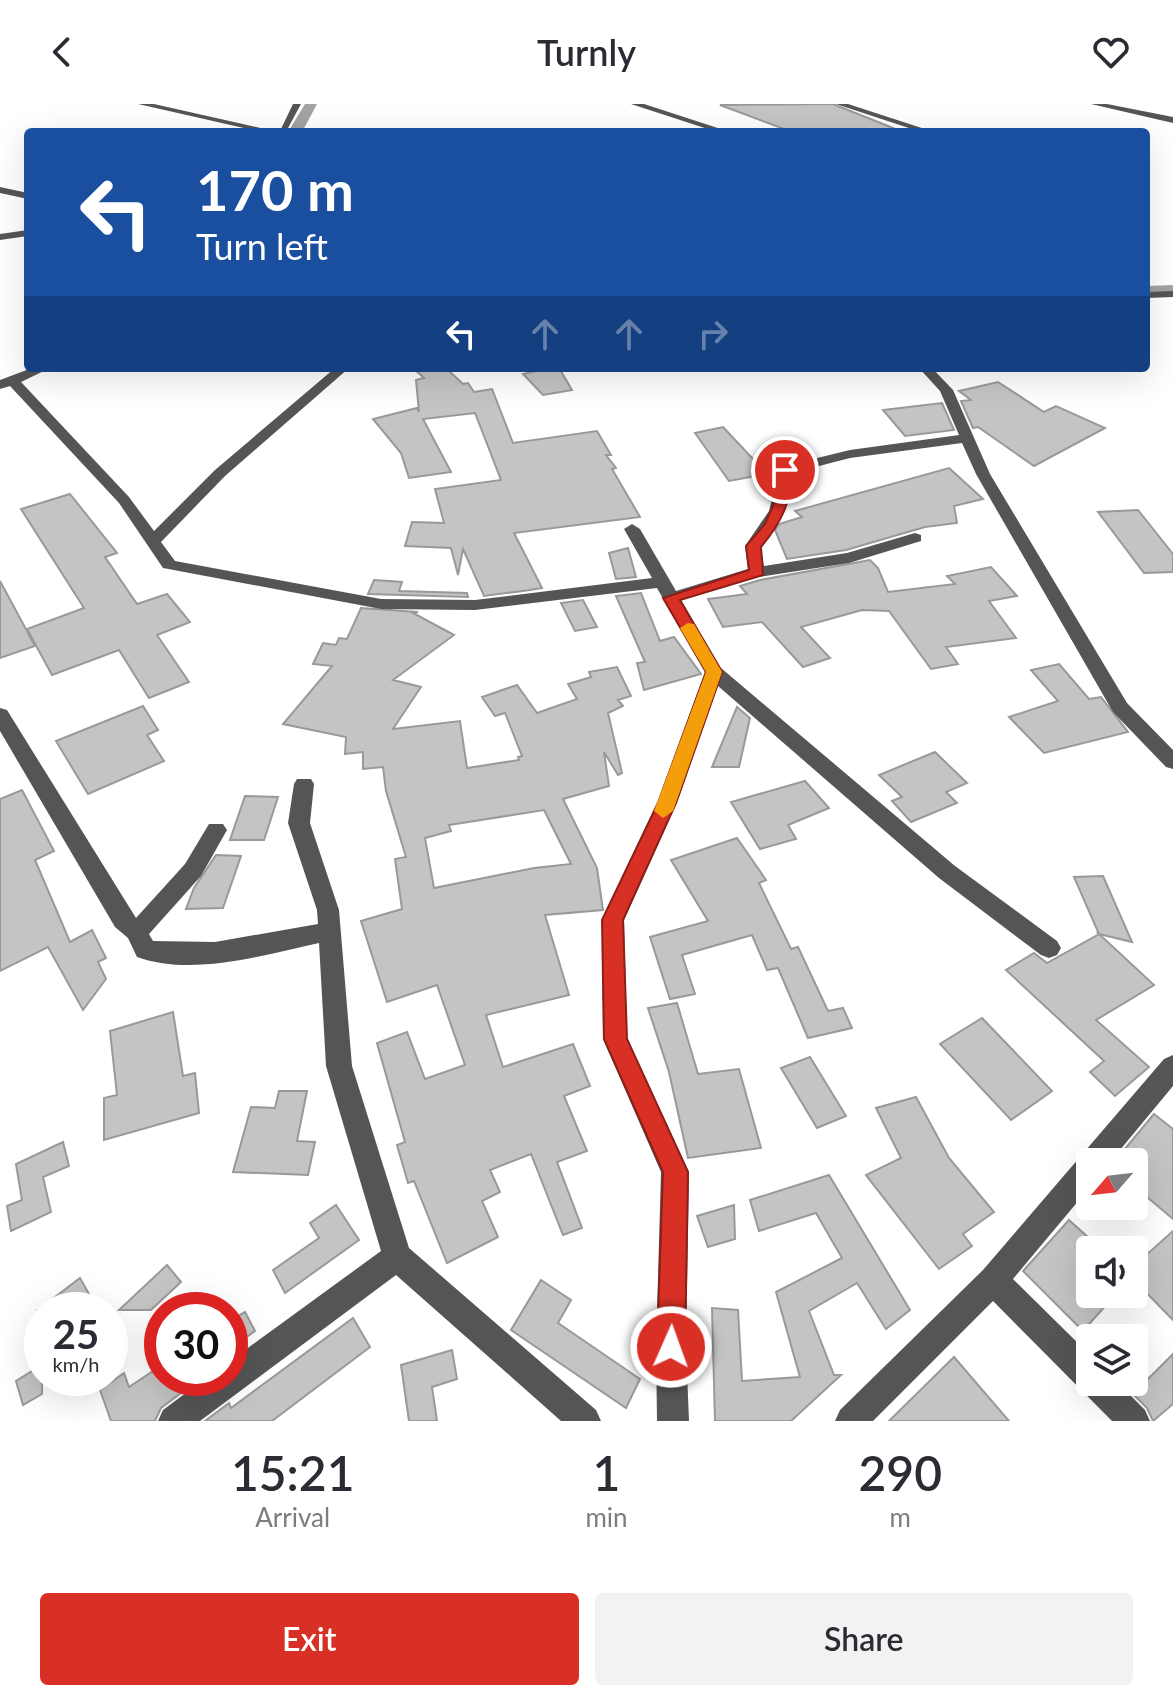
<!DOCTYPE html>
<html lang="en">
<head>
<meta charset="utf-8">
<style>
	:root { --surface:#fff; --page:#f2f2f3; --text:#2b2b33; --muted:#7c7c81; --accent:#d93025 }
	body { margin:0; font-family:Lato,sans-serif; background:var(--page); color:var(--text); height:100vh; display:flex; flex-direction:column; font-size:30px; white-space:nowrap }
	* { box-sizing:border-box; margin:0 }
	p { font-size:26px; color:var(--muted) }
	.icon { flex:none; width:44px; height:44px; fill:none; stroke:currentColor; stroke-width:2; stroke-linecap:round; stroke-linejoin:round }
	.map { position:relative; height:1317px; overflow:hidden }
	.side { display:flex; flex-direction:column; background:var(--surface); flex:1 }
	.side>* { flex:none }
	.guide { position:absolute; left:24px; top:24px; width:1126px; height:244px; border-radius:8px; box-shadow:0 8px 32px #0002; background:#1a4fa0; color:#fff; overflow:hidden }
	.needle { width:52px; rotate:242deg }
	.controls { position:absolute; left:1076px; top:1044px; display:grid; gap:16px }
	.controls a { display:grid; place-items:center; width:72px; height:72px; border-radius:8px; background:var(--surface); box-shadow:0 8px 32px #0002; font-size:40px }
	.speed { position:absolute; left:24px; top:1188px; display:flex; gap:16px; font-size:40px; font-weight:700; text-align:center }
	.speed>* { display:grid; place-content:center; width:104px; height:104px; border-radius:50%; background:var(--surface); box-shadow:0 8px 32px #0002; line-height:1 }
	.speed small { font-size:20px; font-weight:400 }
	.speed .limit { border:12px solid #d22; background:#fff; color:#111 }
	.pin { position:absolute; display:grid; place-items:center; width:68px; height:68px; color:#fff; margin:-34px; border:4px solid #fff; border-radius:50%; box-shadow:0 2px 8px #0007 }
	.me { position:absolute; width:88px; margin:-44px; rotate:2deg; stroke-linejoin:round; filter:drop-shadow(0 0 6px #0008) }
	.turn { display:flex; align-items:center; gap:28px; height:168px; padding:0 40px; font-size:36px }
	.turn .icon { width:104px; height:104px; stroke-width:2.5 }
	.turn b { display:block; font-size:56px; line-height:68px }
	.lanes { display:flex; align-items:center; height:76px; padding:0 40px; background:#0003; justify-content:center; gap:40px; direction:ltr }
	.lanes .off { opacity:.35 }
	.eta { display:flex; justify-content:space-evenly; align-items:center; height:136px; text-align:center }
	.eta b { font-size:48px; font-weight:600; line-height:56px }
	.cta { display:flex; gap:16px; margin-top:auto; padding:16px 40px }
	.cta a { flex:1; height:92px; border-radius:8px; background:var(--accent); color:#fff; font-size:32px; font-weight:600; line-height:92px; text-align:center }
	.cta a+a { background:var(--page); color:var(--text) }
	header { display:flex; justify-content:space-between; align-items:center; height:104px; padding:0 40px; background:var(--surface); font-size:36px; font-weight:600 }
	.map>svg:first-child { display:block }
</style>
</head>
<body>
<header><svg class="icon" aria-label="back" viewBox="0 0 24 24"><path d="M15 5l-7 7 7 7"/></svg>Turnly<svg class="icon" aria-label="heart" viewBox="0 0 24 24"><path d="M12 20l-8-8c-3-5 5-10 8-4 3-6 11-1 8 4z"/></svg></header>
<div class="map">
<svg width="1173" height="1317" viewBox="0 0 1173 1317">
	<rect width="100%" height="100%" fill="#fff"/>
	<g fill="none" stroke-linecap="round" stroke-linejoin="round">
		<g fill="#a3a3a3" fill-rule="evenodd">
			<polygon points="305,0 317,0 302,28 288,28"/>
			<polygon points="1173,181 1173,191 1146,192 1146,182"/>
		</g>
	</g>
	<g fill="#c4c4c4" stroke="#999" stroke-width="2" fill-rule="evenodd">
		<polygon points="833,0 903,28 792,28 720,1"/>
		<polygon points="413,264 446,264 463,280 468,279 474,288 492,285 513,339 597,327 611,351 606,351 616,364 612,365 640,413 514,429 542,484 530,486 484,492 463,445 458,471 451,444 405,442 412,418 444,419 435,385 501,376 475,309 423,315 451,368 409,374 401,349 373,315 417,304 419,308 416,276 424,274"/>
		<polygon points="548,264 559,264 572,286 543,291 523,270"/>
		<polygon points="998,278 1044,308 1056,302 1105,324 1034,362 978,323 973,324 961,297 971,296 959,287"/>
		<polygon points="942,299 954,326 905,332 883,306"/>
		<polygon points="723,323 767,370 729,377 695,329"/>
		<polygon points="949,364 983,395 954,402 957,419 925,423 846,446 787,455 775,426 779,420 802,413 795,407"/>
		<polygon points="70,390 117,449 105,453 137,500 167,490 190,518 157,531 189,578 149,594 119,546 52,571 27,525 84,504 21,405"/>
		<polygon points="1138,406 1173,450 1173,468 1144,469 1098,408"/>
		<polygon points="628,444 636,473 616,475 609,449"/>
		<polygon points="870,456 878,464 888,488 955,480 947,472 991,463 1017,492 989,497 1016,534 946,543 958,560 931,565 889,507 862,506 801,523 830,554 803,563 762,518 723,523 708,495 747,490 740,482 760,476"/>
		<polygon points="374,476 402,478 399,487 467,489 468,493 368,490"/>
		<polygon points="0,477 35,542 0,554"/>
		<polygon points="641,489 660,537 674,533 701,570 644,586 637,559 645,558 616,492"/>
		<polygon points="583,496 597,523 575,527 561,499"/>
		<path d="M 361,504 L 418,508 L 413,509 L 454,531 L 393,576 L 421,583 L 393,625 L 460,617 L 467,664 L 519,656 L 518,653 L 522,652 L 505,609 L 495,612 L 482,593 L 517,581 L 537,609 L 577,595 L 568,580 L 591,573 L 589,568 L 617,563 L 631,592 L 618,596 L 623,602 L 608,609 L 622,669 L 618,671 L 604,648 L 609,682 L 563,695 L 597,764 L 603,806 L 545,811 L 569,891 L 486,911 L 503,963 L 573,940 L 590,982 L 564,992 L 587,1047 L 557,1058 L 582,1124 L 563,1131 L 531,1050 L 490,1066 L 500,1088 L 482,1097 L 498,1133 L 447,1159 L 414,1077 L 408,1079 L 397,1041 L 405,1038 L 377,939 L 407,928 L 425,975 L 465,961 L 437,881 L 387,898 L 361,817 L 402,805 L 395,755 L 406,753 L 386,687 L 383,663 L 363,665 L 363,648 L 345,650 L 346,633 L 283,620 L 332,562 L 313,560 L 323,539 L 336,541 L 339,534 L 347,535 ZM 544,706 L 571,760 L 534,764 L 434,784 L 425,734 L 451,727 L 449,721 Z"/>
		<polygon points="1059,560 1089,595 1101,593 1128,628 1044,649 1009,613 1058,597 1031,566"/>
		<polygon points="143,602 158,626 147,631 164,657 88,690 56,637"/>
		<polygon points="737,603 750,614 739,663 712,663"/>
		<polygon points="935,648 967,679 946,688 957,699 911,718 892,697 902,693 879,671"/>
		<polygon points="805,677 829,704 788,721 796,735 760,745 731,698"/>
		<polygon points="22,686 54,747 35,756 70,838 92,826 106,854 98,858 106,875 83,906 48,843 0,867 0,695"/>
		<polygon points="245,692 278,693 264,736 230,736"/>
		<polygon points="737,734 766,776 759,779 791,845 798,843 828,907 843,904 852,924 808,934 778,864 767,866 752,831 682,851 695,890 670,895 650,833 708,817 671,756"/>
		<polygon points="216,751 241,752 223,804 186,805 194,784"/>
		<polygon points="1103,772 1132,838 1099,830 1154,881 1096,916 1149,963 1115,992 1090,968 1104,957 1006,866 1034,849 1047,859 1099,830 1074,773"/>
		<polygon points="677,899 698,970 739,965 761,1044 688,1054 669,968 648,904"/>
		<polygon points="173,908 183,972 195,969 199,1009 104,1036 104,994 117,991 110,927"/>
		<polygon points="982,914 1052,987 1011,1016 940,940"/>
		<polygon points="810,953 846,1012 817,1024 781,964"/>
		<polygon points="279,987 307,987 297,1037 315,1038 308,1071 233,1068 251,1003 275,1004"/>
		<polygon points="916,993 949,1054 994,1108 963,1130 972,1142 939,1165 866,1071 901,1054 876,1004"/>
		<polygon points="1154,1010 1173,1025 1173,1115 1134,1082 1134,1058 1114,1058"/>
		<polygon points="63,1038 69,1062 43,1073 51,1108 11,1127 7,1102 22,1096 16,1060"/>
		<polygon points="829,1071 910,1206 886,1225 857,1179 809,1207 834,1271 841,1271 791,1317 715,1317 712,1204 738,1206 742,1277 800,1273 776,1188 842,1154 816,1109 759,1127 750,1096"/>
		<polygon points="336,1101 359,1136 285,1189 273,1166 319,1134 310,1119"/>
		<polygon points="734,1101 735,1135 708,1143 697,1112"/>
		<polygon points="1069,1116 1090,1135 1090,1190 1116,1190 1083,1227 1023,1167"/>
		<polygon points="1173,1127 1173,1216 1134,1176 1134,1162"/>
		<polygon points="167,1161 181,1178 151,1206 119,1206"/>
		<polygon points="80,1174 98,1206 38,1206"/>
		<polygon points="541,1176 571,1196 558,1219 640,1275 626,1304 511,1226"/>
		<polygon points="245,1208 255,1227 230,1245 230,1217"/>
		<polygon points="353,1214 370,1243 272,1317 205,1317 229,1299 231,1304"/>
		<polygon points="452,1246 457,1275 432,1283 437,1317 409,1317 401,1261"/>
		<polygon points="1173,1250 1173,1300 1153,1317 1147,1304 1121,1278 1145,1278"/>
		<polygon points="954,1253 1009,1317 889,1317"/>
		<polygon points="42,1261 42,1290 23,1301 16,1277"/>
		<polygon points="162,1261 162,1274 201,1274 161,1304 155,1317 111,1317 100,1286 124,1269 129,1283"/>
	</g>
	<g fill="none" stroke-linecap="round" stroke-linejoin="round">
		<g fill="#555" fill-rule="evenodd">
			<polygon points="138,0 154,0 278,28 262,28"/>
			<polygon points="293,0 301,0 288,24 295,28 280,27"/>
			<polygon points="631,0 644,0 730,28 717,28"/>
			<polygon points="836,0 848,0 934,28 921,28"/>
			<polygon points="1091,0 1107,0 1173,13 1173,19"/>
			<polygon points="0,83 28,89 28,95 0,89"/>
			<polygon points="28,126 28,132 0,136 0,130"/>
			<polygon points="1173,187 1173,193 1146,194 1146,188"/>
			<polygon points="32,264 50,264 21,278 129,393 154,427 215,366 335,264 349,264 225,372 161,438 175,457 381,495 475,496 652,474 624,425 632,420 640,425 676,487 748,465 745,442 769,407 780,363 850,346 959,331 940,287 919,264 932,264 953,286 990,370 1127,599 1173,646 1173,665 1166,663 1113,608 976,370 962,339 850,354 792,369 784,407 761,442 764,462 847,449 915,429 921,431 921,437 849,459 759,473 681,496 721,564 955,762 1057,837 1061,844 1057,851 1049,854 1041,851 939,774 718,582 677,699 624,816 627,935 689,1068 686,1243 689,1317 657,1317 656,1243 661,1068 603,935 602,816 657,699 705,568 657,484 475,506 381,505 163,464 119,399 10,282 0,285 0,276"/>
			<path d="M 0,604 L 7,606 L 136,814 L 185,760 L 209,720 L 223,720 L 227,726 L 201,772 L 149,830 L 153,837 L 215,838 L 318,820 L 317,806 L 288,719 L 294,680 L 297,675 L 311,675 L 314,680 L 310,719 L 339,806 L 352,962 L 409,1144 L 596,1306 L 601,1317 L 561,1317 L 396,1171 L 200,1317 L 158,1317 L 163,1306 L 206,1274 L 230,1274 L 230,1257 L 381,1147 L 326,962 L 319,839 C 263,851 193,873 137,853 L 128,834 L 115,823 L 0,627 Z"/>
			<polygon points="1173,951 1173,982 1110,1058 1090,1058 1090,1083 1013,1175 1090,1251 1090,1278 1117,1278 1145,1306 1150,1317 1112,1317 993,1197 873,1317 835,1317 840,1306 983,1166 1164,955"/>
		</g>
	</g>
	<path fill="#d93025" stroke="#8d1f18" stroke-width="2" d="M 780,363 L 792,366 C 792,397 781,419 761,443 L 763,471 L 680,496 L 722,568 L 676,699 L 623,816 L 627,935 L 688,1068 L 685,1243 L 681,1253 L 671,1257 L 661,1253 L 657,1243 L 663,1068 L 604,935 L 602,816 L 658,699 L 706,568 L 663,494 L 749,466 L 746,442 L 765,420 L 779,388 Z"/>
	<polygon fill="#f59e0b" points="688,519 694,520 722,568 673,707 663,714 654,707 706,568 680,524"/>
</svg>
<div class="controls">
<a><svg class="needle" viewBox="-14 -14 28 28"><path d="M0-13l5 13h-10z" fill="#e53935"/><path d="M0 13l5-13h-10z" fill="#7c7c81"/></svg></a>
<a><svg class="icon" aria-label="sound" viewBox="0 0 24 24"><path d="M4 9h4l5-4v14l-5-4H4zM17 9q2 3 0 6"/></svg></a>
<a><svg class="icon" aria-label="layers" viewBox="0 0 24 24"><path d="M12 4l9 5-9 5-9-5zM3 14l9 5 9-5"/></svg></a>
</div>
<div class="speed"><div>25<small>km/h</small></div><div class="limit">30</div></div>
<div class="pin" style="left:785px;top:366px;background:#d93025"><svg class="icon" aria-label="arrive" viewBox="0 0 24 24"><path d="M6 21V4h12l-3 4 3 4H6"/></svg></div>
<svg class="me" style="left:671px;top:1243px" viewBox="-20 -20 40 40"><circle r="17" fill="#d93025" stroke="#fff" stroke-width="3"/><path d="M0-11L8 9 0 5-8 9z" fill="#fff"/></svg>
<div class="guide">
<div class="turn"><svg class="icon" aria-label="left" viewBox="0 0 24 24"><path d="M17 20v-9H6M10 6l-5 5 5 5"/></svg><div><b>170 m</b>Turn left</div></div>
<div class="lanes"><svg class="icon" aria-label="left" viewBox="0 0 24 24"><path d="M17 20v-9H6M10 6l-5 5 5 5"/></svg><svg class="icon off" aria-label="ahead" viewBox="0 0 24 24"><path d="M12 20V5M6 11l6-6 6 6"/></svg><svg class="icon off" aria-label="ahead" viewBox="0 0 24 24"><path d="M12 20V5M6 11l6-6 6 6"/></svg><svg class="icon off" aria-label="right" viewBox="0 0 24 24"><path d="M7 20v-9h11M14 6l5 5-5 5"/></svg></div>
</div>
</div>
<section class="side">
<div class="eta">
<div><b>15:21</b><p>Arrival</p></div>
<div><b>1</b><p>min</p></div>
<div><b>290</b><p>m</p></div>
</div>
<div class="cta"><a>Exit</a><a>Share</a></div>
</section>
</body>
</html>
